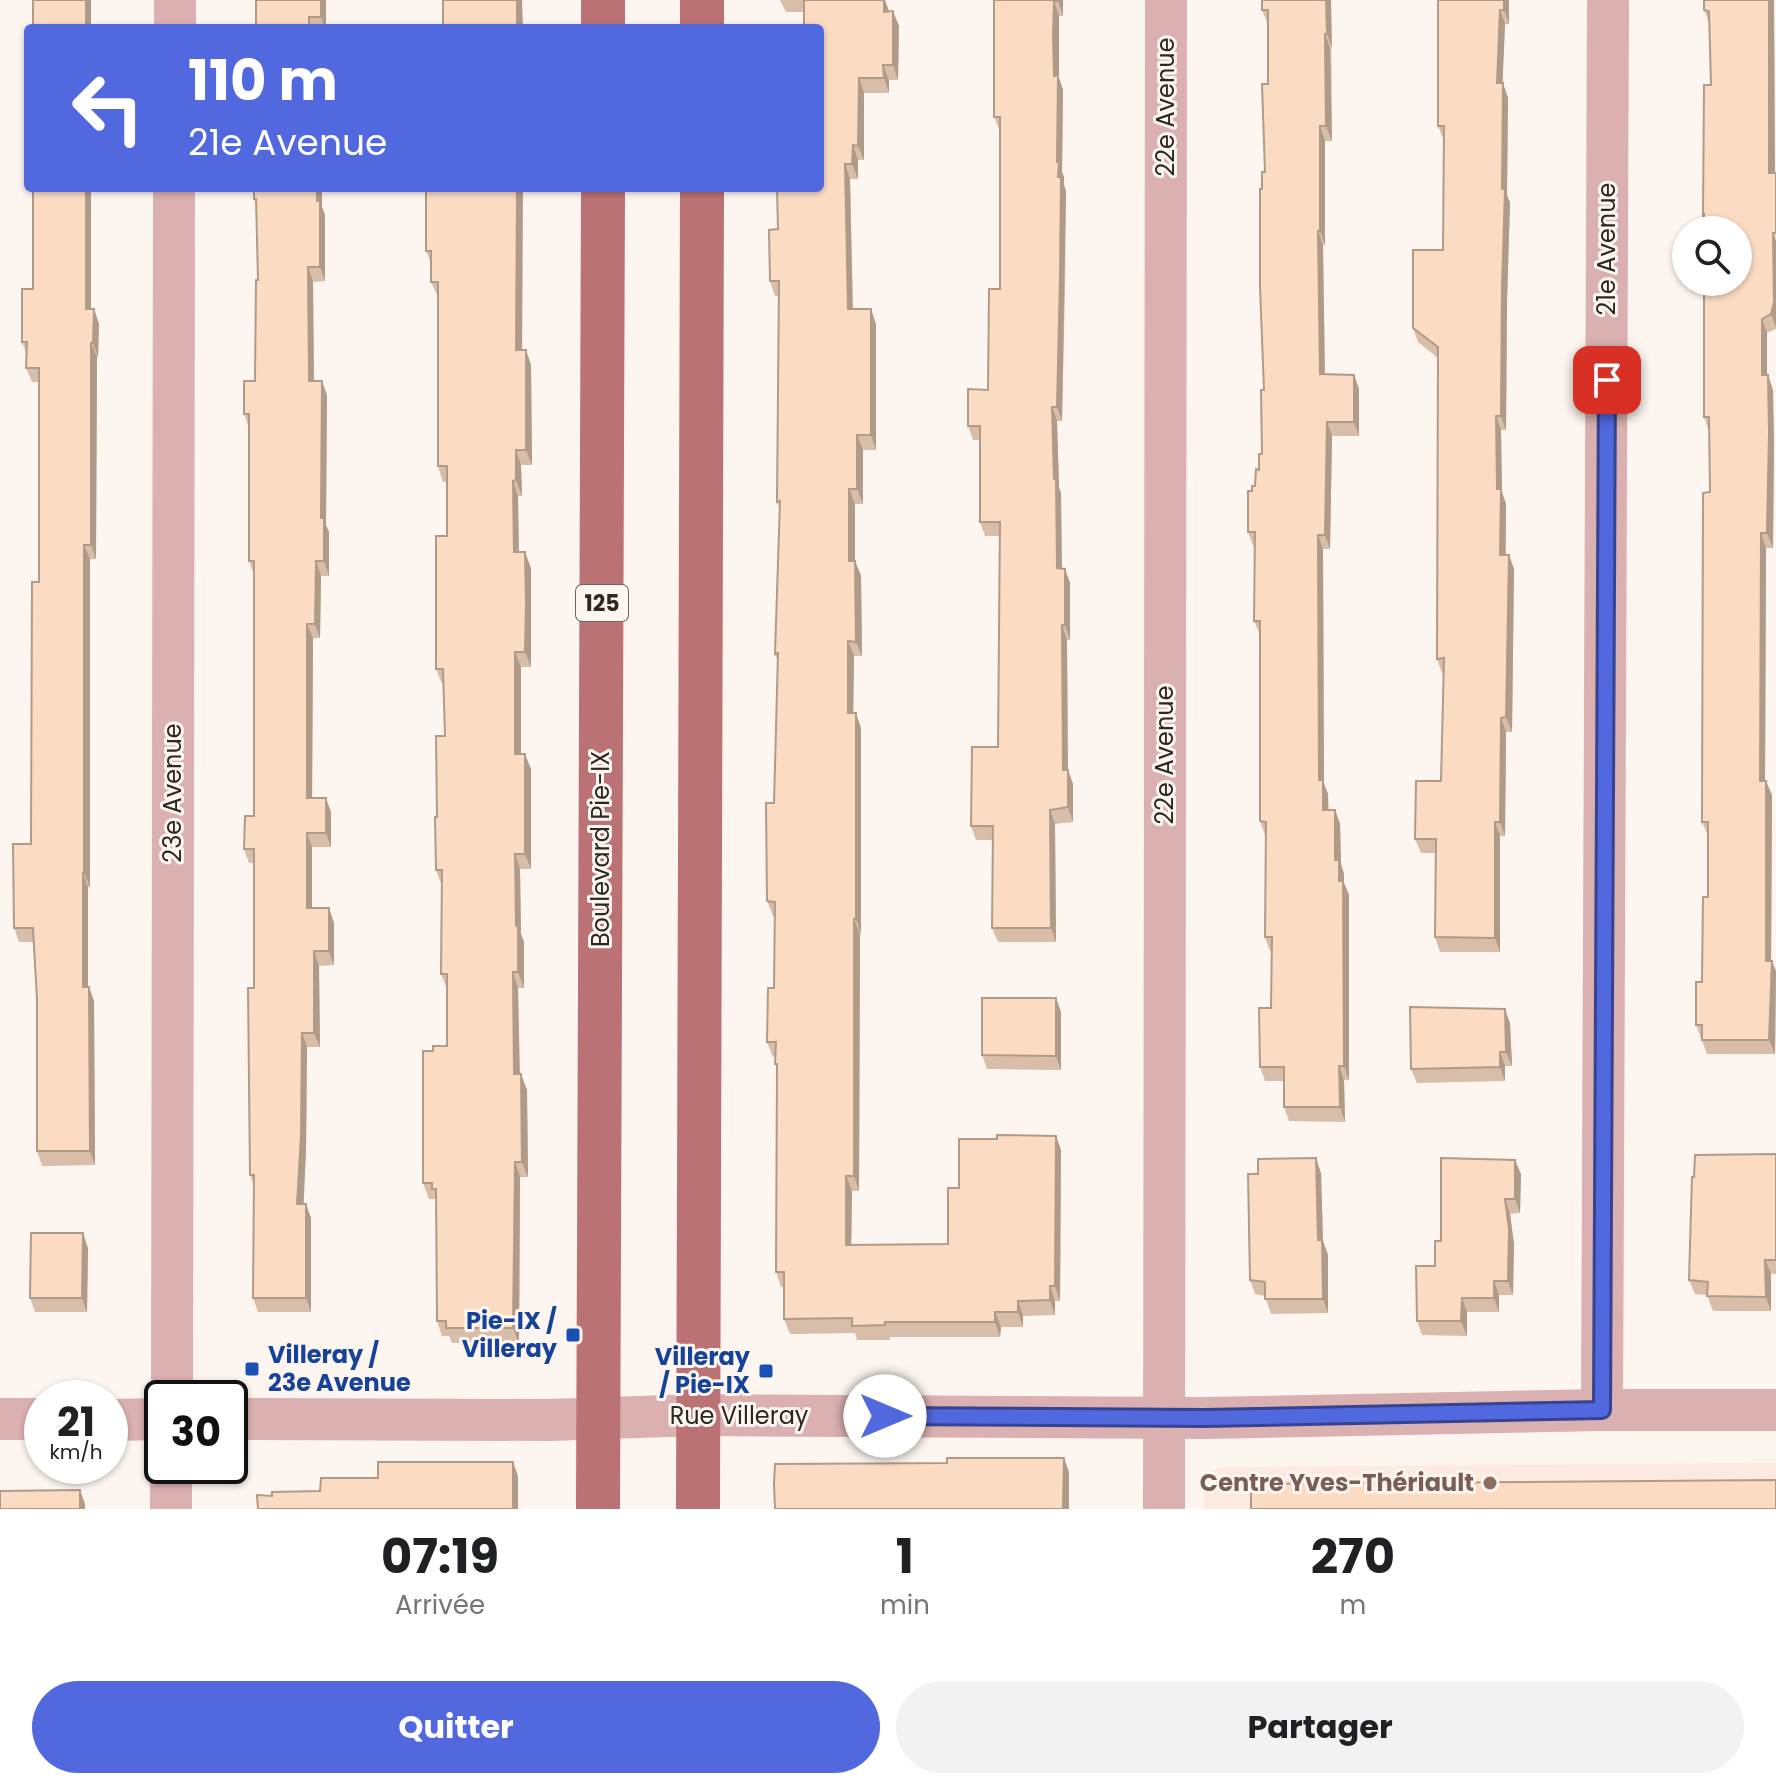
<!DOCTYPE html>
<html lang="fr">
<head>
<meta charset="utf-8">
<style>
	:root { --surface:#fff; --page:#f2f2f2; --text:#202124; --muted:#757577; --accent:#5168de }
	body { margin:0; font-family:Poppins,sans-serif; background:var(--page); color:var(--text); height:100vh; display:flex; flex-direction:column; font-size:30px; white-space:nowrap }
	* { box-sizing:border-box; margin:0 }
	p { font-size:26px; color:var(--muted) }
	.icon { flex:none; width:44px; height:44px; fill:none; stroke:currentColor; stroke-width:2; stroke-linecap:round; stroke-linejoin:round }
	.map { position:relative; height:1509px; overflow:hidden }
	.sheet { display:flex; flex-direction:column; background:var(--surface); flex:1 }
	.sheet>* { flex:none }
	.guide { position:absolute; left:24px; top:24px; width:800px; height:168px; border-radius:8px; box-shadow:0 2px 6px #0004; background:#5168de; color:#fff; overflow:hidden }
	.tools { position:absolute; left:1672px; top:216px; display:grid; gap:16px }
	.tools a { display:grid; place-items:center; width:80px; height:80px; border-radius:50%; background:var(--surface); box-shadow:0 2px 6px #0004; font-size:40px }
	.speed { position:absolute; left:24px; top:1380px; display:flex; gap:16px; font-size:40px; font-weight:700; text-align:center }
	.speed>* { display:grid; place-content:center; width:104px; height:104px; border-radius:50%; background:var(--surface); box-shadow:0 2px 6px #0004; line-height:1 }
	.speed small { font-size:20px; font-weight:400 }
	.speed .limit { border:4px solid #111; border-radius:12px; background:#fff; color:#111 }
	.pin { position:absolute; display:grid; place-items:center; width:68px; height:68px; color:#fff; margin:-34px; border-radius:16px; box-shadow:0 4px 12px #0006 }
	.me { position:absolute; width:88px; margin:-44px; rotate:90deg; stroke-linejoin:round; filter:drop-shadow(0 0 6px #0008) }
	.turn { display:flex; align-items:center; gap:28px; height:168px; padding:0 32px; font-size:36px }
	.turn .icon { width:104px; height:104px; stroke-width:2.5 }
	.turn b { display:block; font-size:56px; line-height:68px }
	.eta { display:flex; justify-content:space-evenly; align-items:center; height:136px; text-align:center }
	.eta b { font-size:48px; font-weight:700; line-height:56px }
	.button { display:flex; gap:16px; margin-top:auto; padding:16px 32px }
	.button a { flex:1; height:92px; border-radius:48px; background:var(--accent); color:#fff; font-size:32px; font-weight:700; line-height:92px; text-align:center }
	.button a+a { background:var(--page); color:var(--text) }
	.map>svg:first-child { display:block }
</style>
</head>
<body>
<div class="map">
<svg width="1776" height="1509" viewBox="0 0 1776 1509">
	<rect width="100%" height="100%" fill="#fdf6f0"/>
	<polygon fill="#fce9e0" points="1776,1463 1776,1509 1204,1509 1205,1478 1211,1471 1221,1467"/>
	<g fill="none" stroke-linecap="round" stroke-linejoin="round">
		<g stroke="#dab0b0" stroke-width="42">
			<polyline points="175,28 175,0"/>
			<polyline points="172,1398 174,188"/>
			<polyline points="1602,1410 1608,0"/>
			<polyline points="0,1419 42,1419"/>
			<polyline points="230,1419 549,1420 697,1415 1204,1418 1602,1410 1776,1410"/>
			<polyline points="110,1420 162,1419"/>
			<polyline points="171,1509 171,1466"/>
			<polyline points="1164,1509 1166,0"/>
		</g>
		<g stroke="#bb7274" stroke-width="44">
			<polyline points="603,0 603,28"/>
			<polyline points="702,28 702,0"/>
			<polyline points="598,1509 603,188"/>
			<polyline points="698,1509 702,188"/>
		</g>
	</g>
	<g fill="#d8bda8">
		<polygon points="326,0 326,28 256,28"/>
		<polygon points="780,0 885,0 889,11 899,26 898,80 889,80 889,93 864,93 864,160 858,160 858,179 850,179 853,309 876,324 876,450 863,450 863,504 855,504 855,561 861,576 862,656 854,656 853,713 861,728 861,934 860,934 859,1191 852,1191 851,1245 948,1244 959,1188 997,1139 1056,1136 1061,1150 1060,1301 1055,1301 1055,1315 1023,1316 1023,1327 1001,1327 1000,1337 890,1337 890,1340 857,1340 855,1333 790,1334 784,1319 784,1287 781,1287 776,1272 777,1068 775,1057 773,1057 767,1042 774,988 775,916 773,916 767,901 774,803 778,662 775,654 780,510 777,502 779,296 775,296 770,281 778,229 820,188 804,12 786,12"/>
		<polygon points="994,0 1063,0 1063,16 1059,16 1059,78 1063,90 1062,172 1064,177 1064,185 1066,191 1065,291 1062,421 1057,421 1059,488 1061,493 1062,568 1065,569 1070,583 1070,640 1067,640 1068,770 1073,784 1073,822 1055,824 1056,942 998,942 992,928 993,840 976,840 971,826 998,747 999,536 985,536 980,522 980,440 973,440 968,426 988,390 1000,289 1000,131 994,117"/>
		<polygon points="1331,0 1332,141 1325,141 1325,245 1323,245 1325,374 1354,375 1359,389 1359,436 1332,436 1330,549 1323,549 1324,784 1328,794 1328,810 1335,810 1340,824 1341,864 1344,874 1344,883 1349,895 1349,1080 1344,1080 1345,1122 1289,1121 1284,1107 1284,1081 1265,1081 1260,1067 1271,1008 1271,951 1270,951 1265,937 1265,835 1260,821 1260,635 1254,621 1255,546 1253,546 1248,532 1252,491 1259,470 1262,454 1264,390 1262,189 1265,172 1268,84 1268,25 1262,10"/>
		<polygon points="1438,0 1509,0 1509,24 1505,24 1502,83 1508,98 1507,195 1510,203 1507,301 1506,430 1501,430 1502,492 1506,504 1506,555 1514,569 1512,732 1506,732 1505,836 1500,836 1500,952 1440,952 1435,937 1436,853 1421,853 1415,839 1441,781 1444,673 1442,673 1437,659 1438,358 1418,342 1413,328 1443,250 1444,141 1438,126"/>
		<polygon points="1774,0 1776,329 1767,333 1767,375 1773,390 1774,446 1773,548 1766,548 1765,781 1772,795 1771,961 1776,971 1775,1054 1707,1054 1696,1025 1702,982 1708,897 1708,836 1702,822 1710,492 1709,431 1704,417 1704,220 1703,216 1711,85 1710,25 1704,10"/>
		<polygon points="322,188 322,207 325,215 325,281 313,282 314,381 327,395 326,525 329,532 329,576 321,576 320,638 313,638 312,798 331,812 331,847 312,847 312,908 334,923 334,965 319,966 320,1047 307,1047 306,1150 303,1204 311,1218 311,1312 258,1312 253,1298 254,1187 250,1175 254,988 254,863 249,863 244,849 254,816 254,575 249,561 249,428 244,414 255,381 258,280 256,205 254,199"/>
		<polygon points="426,188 522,350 526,350 531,365 532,465 521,465 522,496 518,496 519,552 531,568 531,667 521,667 521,754 531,769 531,869 520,869 521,934 524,942 524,988 518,988 520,1074 527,1090 528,1177 520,1177 519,1343 452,1343 449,1336 442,1336 437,1321 436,1199 429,1199 423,1183 433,1051 447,1046 447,989 441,974 442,886 436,870 437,817 445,736 444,684 442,684 436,669 447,536 447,482 443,482 438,466 438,297 431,282 431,263 426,251"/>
		<polygon points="91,309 94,309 99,324 98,357 97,357 96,559 90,559 90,887 88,887 88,987 94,1001 95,1165 42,1166 37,1151 37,1000 33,942 19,942 14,928 31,844 39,582 39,382 32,382 26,368 27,355 22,342"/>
		<polygon points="1056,998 1061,1012 1061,1070 987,1069 982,1055"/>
		<polygon points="1510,1023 1512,1066 1505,1066 1505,1081 1417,1083 1411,1069"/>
		<polygon points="1776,1154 1776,1274 1771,1274 1771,1311 1713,1311 1707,1295 1695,1294 1689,1280"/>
		<polygon points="1321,1173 1323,1241 1328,1255 1328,1313 1271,1314 1265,1296 1255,1294 1250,1280"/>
		<polygon points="1521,1174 1520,1213 1510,1214 1514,1244 1513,1295 1499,1295 1499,1312 1467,1312 1467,1336 1422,1335 1417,1321 1435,1266 1441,1241"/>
		<polygon points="88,1248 87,1312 35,1312 30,1298"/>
	</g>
	<g fill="#b09a88">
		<rect x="86" y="0" width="5" height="28"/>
		<polygon points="321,0 326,0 326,28 325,28 321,17"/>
		<polygon points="517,0 522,0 523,28 517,28"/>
		<polygon points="884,0 885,0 889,12 884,12"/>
		<polygon points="1058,0 1063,0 1063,16"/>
		<polygon points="1326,0 1331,0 1332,48 1327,34"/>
		<polygon points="1504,0 1509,0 1509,24 1504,10"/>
		<polygon points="1769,0 1774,0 1775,187 1769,173"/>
		<polygon points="1054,1 1059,16 1059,78 1063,90 1062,172 1064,177 1064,185 1066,191 1062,421 1057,407 1058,177 1054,76"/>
		<polygon points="1500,10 1505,24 1502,98 1497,83"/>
		<polygon points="893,11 899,26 898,80 893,65"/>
		<polygon points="1325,34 1330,48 1332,141 1326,126"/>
		<polygon points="883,65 889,80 889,93 884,78"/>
		<polygon points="859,78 864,93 864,160 858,146"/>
		<polygon points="1503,83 1508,98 1507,195 1510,203 1507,301 1506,430 1501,416"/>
		<polygon points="1320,126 1325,141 1325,245 1320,231"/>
		<polygon points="853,145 858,160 858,179 852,164"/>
		<polygon points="845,164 850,179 853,324 848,309"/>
		<polygon points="86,188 91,188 91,324 86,309"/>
		<polygon points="317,188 322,188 322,207 325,215 325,281 320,267"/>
		<polygon points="517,188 523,188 522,365 516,350"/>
		<polygon points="1318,231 1323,245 1325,389 1320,374"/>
		<polygon points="1773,233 1776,241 1776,327 1771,314"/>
		<polygon points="308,267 313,282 314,395 309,381"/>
		<polygon points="94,309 99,324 98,357 93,343"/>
		<polygon points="871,309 876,324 876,450 871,435"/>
		<polygon points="1762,319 1767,333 1767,390 1762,375"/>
		<polygon points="91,343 97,357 96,559 91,545"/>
		<polygon points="526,350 531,365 532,465 526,450"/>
		<polygon points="1354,375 1359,389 1359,436 1354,422"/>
		<polygon points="1768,375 1773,390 1774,446 1773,548 1767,533"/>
		<polygon points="322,381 327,395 326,525 329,532 329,576 324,561 321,518"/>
		<polygon points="1052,407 1057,421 1059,488 1061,493 1062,583 1057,568"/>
		<polygon points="1496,416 1501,430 1502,492 1506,504 1505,569 1500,555 1497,489"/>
		<polygon points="1327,422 1332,436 1330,549 1325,535"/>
		<polygon points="857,435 863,450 863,504 857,489"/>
		<polygon points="516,450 521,465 522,496 516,480"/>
		<polygon points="513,481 518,496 519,568 514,552"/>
		<polygon points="849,489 855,504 855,576 849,561"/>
		<polygon points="1761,533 1766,548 1765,795 1760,781"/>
		<polygon points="1318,535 1323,549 1324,784 1328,794 1329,824 1323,810 1319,780"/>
		<polygon points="84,545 90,559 90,887 84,873"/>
		<polygon points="525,552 531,568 531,667 525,652"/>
		<polygon points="1509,555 1514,569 1512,732 1506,717"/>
		<polygon points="316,561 321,576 320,638 315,624"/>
		<polygon points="855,561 861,576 862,656 856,642"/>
		<polygon points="1065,569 1070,583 1070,640 1065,625"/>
		<polygon points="307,624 313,638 312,812 307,798"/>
		<polygon points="1062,625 1067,640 1068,784 1063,770"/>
		<polygon points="848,641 854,656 853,728 848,713"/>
		<polygon points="515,652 521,667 521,769 515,754"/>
		<polygon points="856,713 861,728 861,934 856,919"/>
		<polygon points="1501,718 1506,732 1505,836 1500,822"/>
		<polygon points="525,754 531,769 531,869 525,854"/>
		<polygon points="1068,770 1073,784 1073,822 1068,807"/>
		<polygon points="1766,781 1772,795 1771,975 1766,961"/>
		<polygon points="326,798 331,812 331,847 326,833"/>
		<polygon points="1050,810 1055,824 1056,942 1051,928"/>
		<polygon points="1335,810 1340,824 1341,864 1344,874 1344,883 1349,895 1349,1080 1344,1066 1339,881 1335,860"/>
		<polygon points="1495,822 1500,836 1500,952 1495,938"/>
		<polygon points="307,833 312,847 312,923 307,908"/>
		<polygon points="515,854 520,869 521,934 524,942 524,988 518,972 516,926"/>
		<polygon points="83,873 88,887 88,1001 83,987"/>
		<polygon points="329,908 334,923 334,965 329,951"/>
		<polygon points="854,919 860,934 859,1191 854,1176"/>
		<polygon points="314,951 319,966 320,1047 314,1033"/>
		<polygon points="1772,961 1776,971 1775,1054 1769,1040"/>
		<polygon points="513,972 518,988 520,1090 514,1074"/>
		<polygon points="89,987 94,1001 95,1165 90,1151"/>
		<polygon points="1056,998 1061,1012 1061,1070 1056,1056"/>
		<polygon points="1505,1009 1510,1023 1512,1066 1506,1052"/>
		<polygon points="302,1033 307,1047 306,1150 303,1218 297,1204"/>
		<polygon points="1500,1052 1505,1066 1505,1081 1500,1067"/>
		<polygon points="1339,1066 1344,1080 1345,1122 1340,1107"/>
		<polygon points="521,1074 527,1090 528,1177 522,1162"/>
		<polygon points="1056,1136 1061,1150 1060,1301 1055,1286"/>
		<polygon points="1316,1158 1321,1173 1323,1241 1328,1255 1328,1313 1323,1299 1318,1240"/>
		<polygon points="1515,1160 1521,1174 1520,1213 1515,1199"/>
		<polygon points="515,1162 520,1177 519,1343 513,1328"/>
		<polygon points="846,1176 852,1191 851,1260 846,1245"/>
		<polygon points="1505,1199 1510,1214 1514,1244 1513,1295 1508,1281"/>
		<polygon points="306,1204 311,1218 311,1312 306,1298"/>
		<polygon points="83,1233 88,1248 87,1312 82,1298"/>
		<polygon points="1765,1260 1771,1274 1771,1311 1766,1297"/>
		<polygon points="1494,1281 1499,1295 1499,1312 1494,1298"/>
		<polygon points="1050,1286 1055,1301 1055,1315 1050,1300"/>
		<polygon points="1462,1298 1467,1312 1467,1336 1461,1321"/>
		<polygon points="1018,1301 1023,1316 1023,1327 1018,1312"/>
		<polygon points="995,1312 1001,1327 1000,1337 995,1322"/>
		<polygon points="1064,1458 1069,1472 1069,1509 1063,1509"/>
		<polygon points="513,1462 518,1476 518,1509 513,1509"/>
		<polygon points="80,1490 85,1504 85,1509 80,1509"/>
	</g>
	<g fill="#fbdcc3" stroke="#b09a88" stroke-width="2">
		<rect x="33" y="0" width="53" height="28"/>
		<polygon points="256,0 321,0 321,17 309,17 309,28 256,28"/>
		<rect x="443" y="0" width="74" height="28"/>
		<polygon points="804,0 884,0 884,12 893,11 893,65 883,65 884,78 859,78 858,146 853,145 852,164 845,164 848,309 871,309 871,435 857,435 857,489 849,489 849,561 855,561 856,642 848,641 848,713 856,713 856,919 854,919 854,1176 846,1176 846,1245 948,1244 948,1188 959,1188 959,1139 997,1139 997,1135 1056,1136 1055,1286 1050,1286 1050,1300 1018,1301 1018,1312 995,1312 995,1322 885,1322 885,1325 852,1326 852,1318 784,1319 784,1272 776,1272 777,1064 775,1064 776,1042 767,1042 768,988 774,988 775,902 767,901 766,803 774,803 778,653 775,654 780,501 777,502 779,281 770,281 769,230 778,229 777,188 820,188 820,28 804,28"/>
		<polygon points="994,0 1058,0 1058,1 1054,1 1053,36 1054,76 1058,75 1057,162 1059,162 1058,177 1061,177 1060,276 1057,407 1052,407 1054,479 1056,479 1057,568 1065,569 1065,625 1062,625 1063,770 1068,770 1068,807 1050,810 1051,928 992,928 993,826 971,826 972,747 998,747 1000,522 980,522 980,426 968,426 968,389 988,390 989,289 1000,289 1000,117 994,117"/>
		<polygon points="1262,0 1326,0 1327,34 1325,34 1326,126 1320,126 1320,231 1318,231 1320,374 1354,375 1354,422 1327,422 1325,535 1318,535 1319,780 1323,780 1323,810 1335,810 1335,860 1339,860 1339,881 1343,881 1344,1066 1339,1066 1340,1107 1284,1107 1284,1067 1260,1067 1259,1008 1271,1008 1272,937 1265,937 1266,822 1260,821 1260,621 1254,621 1255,532 1248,532 1248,491 1252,491 1252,486 1255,486 1256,469 1259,470 1259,454 1262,454 1261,390 1264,390 1260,287 1260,189 1262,189 1262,172 1265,172 1262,84 1268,84 1268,10 1262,10"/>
		<polygon points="1438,0 1504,0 1504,10 1500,10 1497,83 1503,83 1502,189 1505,189 1502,286 1501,416 1496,416 1497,489 1501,489 1500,555 1509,555 1506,717 1501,718 1500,822 1495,822 1495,938 1435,937 1436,839 1415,839 1416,781 1441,781 1444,658 1437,659 1438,347 1413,328 1413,250 1443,250 1444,126 1438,126"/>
		<polygon points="1704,0 1769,0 1769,173 1776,173 1776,233 1773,233 1774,302 1771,314 1762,319 1762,375 1768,375 1769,432 1767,533 1761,533 1760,781 1766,781 1766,961 1772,961 1769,1040 1702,1040 1702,1025 1696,1025 1696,982 1702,982 1703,897 1708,897 1708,822 1702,822 1703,493 1710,492 1709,417 1704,417 1704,282 1738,282 1738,230 1704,230 1704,215 1703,216 1704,85 1711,85 1709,11 1704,10"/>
		<polygon points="33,188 86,188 86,309 94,309 93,343 91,343 91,545 84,545 84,873 83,873 83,987 89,987 90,1151 37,1151 37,1000 33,928 14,928 13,844 31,844 32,582 39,582 39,368 26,368 27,342 22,342 22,289 33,289"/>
		<polygon points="254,188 317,188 317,201 320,201 320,267 308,267 309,381 322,381 321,518 324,518 324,561 316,561 315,624 307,624 307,798 326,798 326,833 307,833 307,908 329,908 329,951 314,951 314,1033 302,1033 301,1136 297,1204 306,1204 306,1298 253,1298 254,1175 250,1175 248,988 254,988 254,849 244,849 245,816 254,816 254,561 249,561 249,414 244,414 244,381 255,381 256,280 258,280 256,199 254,199"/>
		<polygon points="426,188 517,188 516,350 526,350 526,450 516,450 516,480 513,481 514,552 525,552 526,602 525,652 515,652 515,754 525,754 525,854 515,854 516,926 518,926 518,972 513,972 514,1074 521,1074 522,1162 515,1162 513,1328 446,1328 446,1321 437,1321 436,1189 432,1189 432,1183 423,1183 423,1051 433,1051 433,1046 447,1046 447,974 441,974 442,870 436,870 435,817 437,817 436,736 445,736 443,669 436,669 436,536 447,536 447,466 438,466 438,282 431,282 431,251 426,251"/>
		<polygon points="982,998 1056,998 1056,1056 982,1055"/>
		<polygon points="1410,1007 1505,1009 1506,1052 1500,1052 1500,1067 1411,1069"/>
		<polygon points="1776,1154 1776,1260 1765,1260 1766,1297 1707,1296 1708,1282 1689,1280 1692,1177 1694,1177 1695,1155"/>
		<polygon points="1316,1158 1318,1240 1322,1240 1323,1299 1265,1299 1265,1282 1250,1280 1248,1174 1258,1174 1258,1159"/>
		<polygon points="1441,1158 1515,1160 1515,1199 1505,1199 1509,1229 1508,1281 1494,1281 1494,1298 1462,1298 1461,1321 1417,1321 1416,1266 1435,1266 1435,1241 1441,1241"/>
		<polygon points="31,1233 83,1233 82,1298 30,1298"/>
		<polygon points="947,1458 1064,1458 1063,1509 775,1509 774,1484 775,1464 947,1463"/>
		<polygon points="378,1462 513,1462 513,1509 258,1509 257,1495 272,1496 272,1492 320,1491 321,1478 378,1478"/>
		<polygon points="1776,1480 1776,1509 1251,1509 1251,1484"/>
		<polygon points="80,1490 80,1509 0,1509 0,1491"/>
	</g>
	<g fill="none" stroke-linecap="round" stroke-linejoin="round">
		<defs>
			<polyline id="route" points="885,1416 1204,1418 1602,1410 1607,380"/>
		</defs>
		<use href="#route" stroke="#354490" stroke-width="20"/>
		<use href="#route" stroke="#5168de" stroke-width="14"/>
	</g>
	<g fill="#1a4fb4" stroke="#fdf6f0" stroke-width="3">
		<rect x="565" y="1327" width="16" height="16" rx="4"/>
		<rect x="244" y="1361" width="16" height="16" rx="4"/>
		<rect x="758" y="1363" width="16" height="16" rx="4"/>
	</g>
	<circle fill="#8d6e63" stroke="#fdf6f0" stroke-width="3" cx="1490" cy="1483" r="8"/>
	<g text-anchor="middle" stroke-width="6" stroke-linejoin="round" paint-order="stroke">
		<rect fill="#fdf6f0" stroke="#6b6560" stroke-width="2" x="576" y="585" width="52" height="36" rx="6"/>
		<g font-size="22" font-weight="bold" fill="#2d2722">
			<text x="602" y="611">125</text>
		</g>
		<g font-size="24" fill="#2d2722" stroke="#fdf6f0">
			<text transform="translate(1166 107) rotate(-90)" y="8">22e Avenue</text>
			<text transform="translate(1607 249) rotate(-90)" y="8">21e Avenue</text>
			<text transform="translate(1165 755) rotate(-90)" y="8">22e Avenue</text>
			<text transform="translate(173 793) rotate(-90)" y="8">23e Avenue</text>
			<text transform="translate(601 849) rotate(-90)" y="8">Boulevard Pie-IX</text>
			<text x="739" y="1424">Rue Villeray</text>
		</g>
		<g font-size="24" font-weight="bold" fill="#164399" stroke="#fdf6f0" text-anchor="end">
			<text x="557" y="1329">Pie-IX /<tspan x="557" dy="28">Villeray</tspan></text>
			<text x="268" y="1363" text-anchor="start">Villeray /<tspan x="268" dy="28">23e Avenue</tspan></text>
			<text x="750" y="1365">Villeray<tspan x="750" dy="28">/ Pie-IX</tspan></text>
		</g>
		<g font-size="24" font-weight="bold" fill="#785e54" stroke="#fdf6f0" text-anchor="end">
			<text x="1474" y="1491">Centre Yves-Thériault</text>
		</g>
	</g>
</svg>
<div class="tools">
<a><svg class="icon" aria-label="search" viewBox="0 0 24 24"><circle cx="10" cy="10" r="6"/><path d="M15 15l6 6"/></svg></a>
</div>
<div class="speed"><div>21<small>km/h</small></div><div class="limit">30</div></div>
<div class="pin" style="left:1607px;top:380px;background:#d93025"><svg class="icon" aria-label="arrive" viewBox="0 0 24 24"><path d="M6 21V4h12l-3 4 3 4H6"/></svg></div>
<svg class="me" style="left:885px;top:1416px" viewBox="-20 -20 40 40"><circle r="19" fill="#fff"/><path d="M0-13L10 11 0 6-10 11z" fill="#5168de"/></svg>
<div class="guide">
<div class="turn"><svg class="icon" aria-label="left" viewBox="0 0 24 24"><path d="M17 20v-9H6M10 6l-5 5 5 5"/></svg><div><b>110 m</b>21e Avenue</div></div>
</div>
</div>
<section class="sheet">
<div class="eta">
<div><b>07:19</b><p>Arrivée</p></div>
<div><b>1</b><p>min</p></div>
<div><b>270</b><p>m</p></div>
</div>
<div class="button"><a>Quitter</a><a>Partager</a></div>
</section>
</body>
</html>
